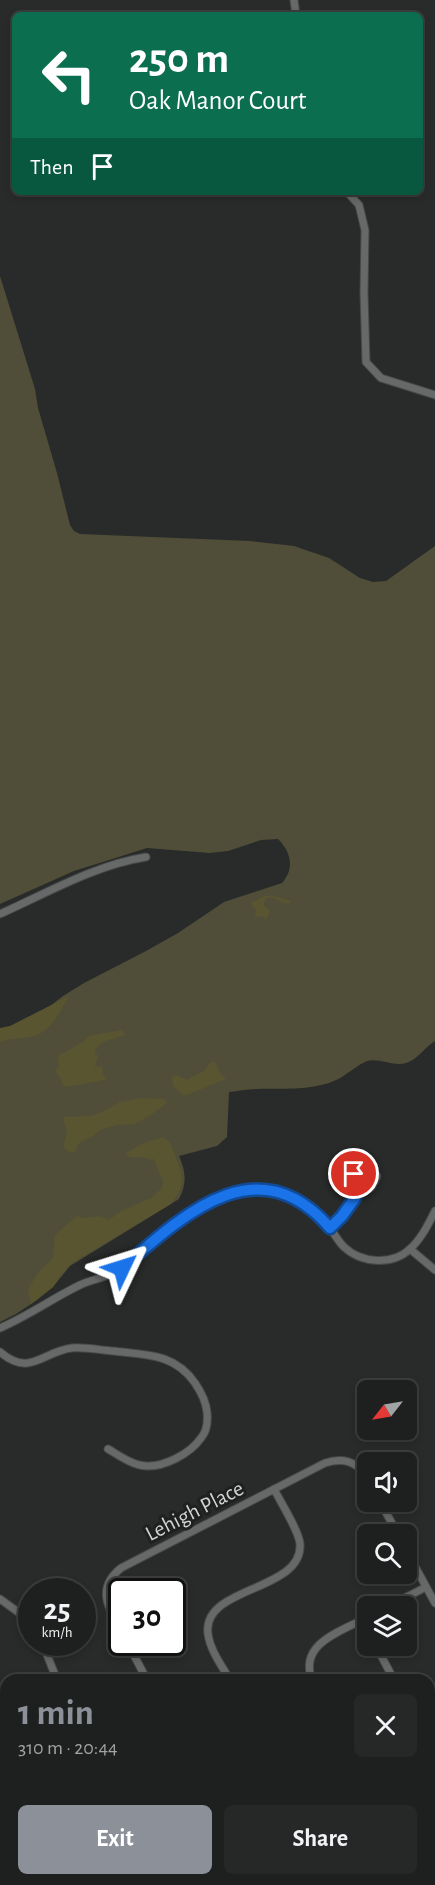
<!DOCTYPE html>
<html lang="en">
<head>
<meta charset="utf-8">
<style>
	:root { --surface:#1e201f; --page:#262828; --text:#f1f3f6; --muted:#a1a3a4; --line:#3c3e3d; --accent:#8c9099 }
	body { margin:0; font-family:"Alegreya Sans",sans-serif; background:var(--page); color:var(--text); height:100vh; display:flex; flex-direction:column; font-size:22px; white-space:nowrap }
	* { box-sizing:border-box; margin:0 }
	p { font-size:20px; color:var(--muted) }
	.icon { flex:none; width:33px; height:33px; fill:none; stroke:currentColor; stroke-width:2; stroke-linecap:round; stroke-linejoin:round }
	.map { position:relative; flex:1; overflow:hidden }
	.sheet { position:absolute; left:0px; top:1674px; width:435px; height:212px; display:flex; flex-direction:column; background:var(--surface); border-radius:18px 18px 0 0; box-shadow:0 3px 9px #0003,0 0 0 2px var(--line) }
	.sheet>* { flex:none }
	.guide { position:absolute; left:12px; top:12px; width:411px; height:183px; border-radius:9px; box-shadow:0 3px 9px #0003,0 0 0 2px var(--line); background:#0b6e4f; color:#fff; overflow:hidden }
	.needle { width:39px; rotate:239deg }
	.controls { position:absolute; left:357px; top:1380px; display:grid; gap:12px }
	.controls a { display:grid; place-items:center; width:60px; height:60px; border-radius:9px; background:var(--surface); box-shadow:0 3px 9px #0003,0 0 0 2px var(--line); font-size:30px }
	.speed { position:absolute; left:18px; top:1578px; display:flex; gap:12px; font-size:30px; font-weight:700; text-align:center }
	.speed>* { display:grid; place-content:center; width:78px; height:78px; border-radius:50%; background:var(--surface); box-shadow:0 3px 9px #0003,0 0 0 2px var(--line); line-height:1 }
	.speed small { font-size:15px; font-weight:400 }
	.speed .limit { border:3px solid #111; border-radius:9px; background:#fff; color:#111 }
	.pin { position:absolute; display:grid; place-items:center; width:51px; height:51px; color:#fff; margin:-26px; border:3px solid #fff; border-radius:50%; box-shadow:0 2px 6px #0007 }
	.me { position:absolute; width:66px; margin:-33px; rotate:49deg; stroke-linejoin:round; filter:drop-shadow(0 0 4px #0008) }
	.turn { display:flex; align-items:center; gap:21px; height:126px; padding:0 18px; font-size:27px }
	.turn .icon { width:78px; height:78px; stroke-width:2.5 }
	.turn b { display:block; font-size:42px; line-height:51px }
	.then { display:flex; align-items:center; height:57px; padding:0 18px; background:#0003; gap:12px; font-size:22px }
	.round { display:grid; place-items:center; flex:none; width:63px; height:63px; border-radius:9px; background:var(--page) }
	.overview { display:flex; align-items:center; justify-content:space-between; height:102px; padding:0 18px }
	h1 { font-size:36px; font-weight:700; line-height:45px; color:var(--accent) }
	.primary-button { display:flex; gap:12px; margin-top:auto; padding:12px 18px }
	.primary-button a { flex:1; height:69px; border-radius:9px; background:var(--accent); color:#fff; font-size:24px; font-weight:700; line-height:69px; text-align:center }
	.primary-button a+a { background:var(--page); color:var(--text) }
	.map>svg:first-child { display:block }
</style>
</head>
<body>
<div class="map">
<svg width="435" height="1885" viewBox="0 0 435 1885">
	<rect width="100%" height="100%" fill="#282b29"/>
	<path fill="#504e39" d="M 0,276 L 35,389 L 38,408 L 57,473 L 70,525 L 74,531 L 80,534 L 250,541 L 294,546 L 329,558 L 360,578 L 373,582 L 386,581 L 435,546 L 435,1041 C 425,1047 417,1060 406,1063 C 393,1067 376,1056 365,1062 C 354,1067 346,1076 334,1081 C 310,1091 282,1088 257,1089 C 247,1089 238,1091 229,1092 L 227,1137 L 217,1146 L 179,1156 C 186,1172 187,1183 179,1199 L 70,1266 L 53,1287 L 37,1300 L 16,1314 L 0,1322 L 0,1035 L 41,1013 L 63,996 L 84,983 L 146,951 L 178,933 L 224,902 L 282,883 C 295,868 291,852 278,839 L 261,840 L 228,851 L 210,853 L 147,848 L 74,871 L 0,904 Z"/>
	<g fill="#595530">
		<polygon points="264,896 273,896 291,901 288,904 270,897 266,898 263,905 270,911 266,920 262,916 257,917 255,915 256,910 251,903"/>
		<path d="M 69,996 C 59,1013 51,1034 29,1037 C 19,1039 10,1038 0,1042 L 0,1028 L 10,1026 Z"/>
		<polygon points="122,1030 125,1035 103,1042 95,1049 95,1053 98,1056 95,1067 101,1066 103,1070 102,1072 106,1079 105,1080 66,1087 63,1085 59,1075 55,1071 59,1067 58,1056 83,1042 88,1036"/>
		<polygon points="215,1062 220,1073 226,1079 184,1096 173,1086 172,1077 177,1075 187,1080 205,1070 210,1063"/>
		<polygon points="141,1098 165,1099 167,1103 148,1117 134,1124 117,1125 102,1129 93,1136 79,1143 75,1152 70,1153 63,1147 67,1134 63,1117 91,1116 102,1112 120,1102"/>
		<path d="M 163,1137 C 172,1141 172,1149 176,1158 C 184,1177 185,1187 171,1204 L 72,1263 L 60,1276 L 53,1287 L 31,1304 L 28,1289 L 38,1273 L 53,1258 L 55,1235 L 77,1216 L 83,1218 L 100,1216 L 109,1220 L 121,1211 L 151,1198 L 162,1188 L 163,1182 L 154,1159 L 150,1160 C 142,1154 132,1161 125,1154 L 141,1144 Z"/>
	</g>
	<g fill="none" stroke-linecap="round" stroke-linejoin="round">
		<defs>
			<g id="minor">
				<polyline points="294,0 296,15"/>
				<polyline points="347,192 359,205 365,230 364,293 366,362 381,378 435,395"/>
				<path d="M 0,914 C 47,893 95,865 146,857"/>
				<path d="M 330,1228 C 342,1219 345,1207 354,1198 C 367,1186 369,1196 377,1176 L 371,1168 L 365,1167 L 354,1174 L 355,1198"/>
				<polyline points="410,1249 435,1270"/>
				<path d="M 0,1328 C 28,1316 53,1298 80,1285 C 92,1279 107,1278 118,1270 C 128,1264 137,1254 146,1247 C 174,1224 215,1191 252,1189 C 270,1189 290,1193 304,1203 C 314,1210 324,1219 330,1228 C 335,1235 338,1241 344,1247 C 361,1263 392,1266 410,1249 C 421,1239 428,1225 435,1211"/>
				<path d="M 0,1352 C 30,1378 43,1351 72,1348 C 85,1347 100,1350 113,1351 C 146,1355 174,1353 195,1383 C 201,1392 206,1401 207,1412 C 208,1421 207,1431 201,1438 C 190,1454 164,1467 146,1466 C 132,1465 120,1456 108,1449"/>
				<polyline points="380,1502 398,1534"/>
				<polyline points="406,1550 435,1603"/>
				<polyline points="0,1599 18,1612 32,1627"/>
				<polyline points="389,1606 426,1587"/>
				<polyline points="362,1620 368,1631"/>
				<path d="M 122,1632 C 109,1609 95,1589 121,1568 L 325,1463 C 343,1457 357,1461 368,1478"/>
				<polyline points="42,1642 57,1680"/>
				<polyline points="127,1642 147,1680"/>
				<polyline points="376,1646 394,1680"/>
				<path d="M 230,1680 C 222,1666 210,1650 208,1634 C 201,1586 303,1592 300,1544 C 299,1531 281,1503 274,1489"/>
				<path d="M 312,1680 C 298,1643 342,1631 368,1617"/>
				<polyline points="0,1774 6,1770"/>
				<polyline points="429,1780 435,1794"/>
				<polyline points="429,1824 435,1820"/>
				<polyline points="156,1880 164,1885"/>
				<polyline points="226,1880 226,1885"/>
				<polyline points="51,1885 64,1880"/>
				<polyline points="311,1885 322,1880"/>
			</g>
		</defs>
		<use href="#minor" stroke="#464948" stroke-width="9"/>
		<use href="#minor" stroke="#666967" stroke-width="7"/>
	</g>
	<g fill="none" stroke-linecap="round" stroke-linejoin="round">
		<defs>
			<path id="route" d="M 122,1268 C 184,1214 258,1145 330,1228 L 342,1216 L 355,1198 L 354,1174"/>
		</defs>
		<use href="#route" stroke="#114b97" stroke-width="15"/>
		<use href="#route" stroke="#1a73e8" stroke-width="10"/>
	</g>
	<g text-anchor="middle" stroke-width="6" stroke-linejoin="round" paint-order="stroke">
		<g font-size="22" fill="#d1d3d2" stroke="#1e211f">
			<text transform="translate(194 1510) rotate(-27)" y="8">Lehigh Place</text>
		</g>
	</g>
</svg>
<div class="controls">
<a><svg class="needle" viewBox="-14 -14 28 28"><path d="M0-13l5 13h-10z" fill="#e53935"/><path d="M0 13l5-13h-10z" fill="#a1a3a4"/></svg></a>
<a><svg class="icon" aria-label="sound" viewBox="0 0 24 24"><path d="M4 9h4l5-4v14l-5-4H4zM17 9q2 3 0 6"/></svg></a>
<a><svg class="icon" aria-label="search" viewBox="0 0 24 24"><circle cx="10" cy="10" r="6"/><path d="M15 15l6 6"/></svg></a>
<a><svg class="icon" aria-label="layers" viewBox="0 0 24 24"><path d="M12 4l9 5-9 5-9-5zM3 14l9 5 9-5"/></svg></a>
</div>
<div class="speed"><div>25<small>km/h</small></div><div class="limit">30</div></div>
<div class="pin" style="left:354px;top:1174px;background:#d93025"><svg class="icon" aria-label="arrive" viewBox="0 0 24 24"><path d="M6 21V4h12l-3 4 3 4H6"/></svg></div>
<svg class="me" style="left:122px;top:1268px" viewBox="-20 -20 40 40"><path d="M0-17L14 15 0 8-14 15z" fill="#1a73e8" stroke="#fff" stroke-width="4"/></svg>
<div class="guide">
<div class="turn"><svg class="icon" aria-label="left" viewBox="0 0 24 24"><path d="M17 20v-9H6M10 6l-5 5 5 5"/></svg><div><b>250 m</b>Oak Manor Court</div></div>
<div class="then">Then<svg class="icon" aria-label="arrive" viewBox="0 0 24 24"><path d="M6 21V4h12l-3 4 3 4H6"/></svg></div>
</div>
<section class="sheet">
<div class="overview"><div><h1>1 min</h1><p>310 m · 20:44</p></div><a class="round"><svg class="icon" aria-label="close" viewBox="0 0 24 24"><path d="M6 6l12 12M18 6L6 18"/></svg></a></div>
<div class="primary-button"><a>Exit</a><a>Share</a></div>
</section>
</div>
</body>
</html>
